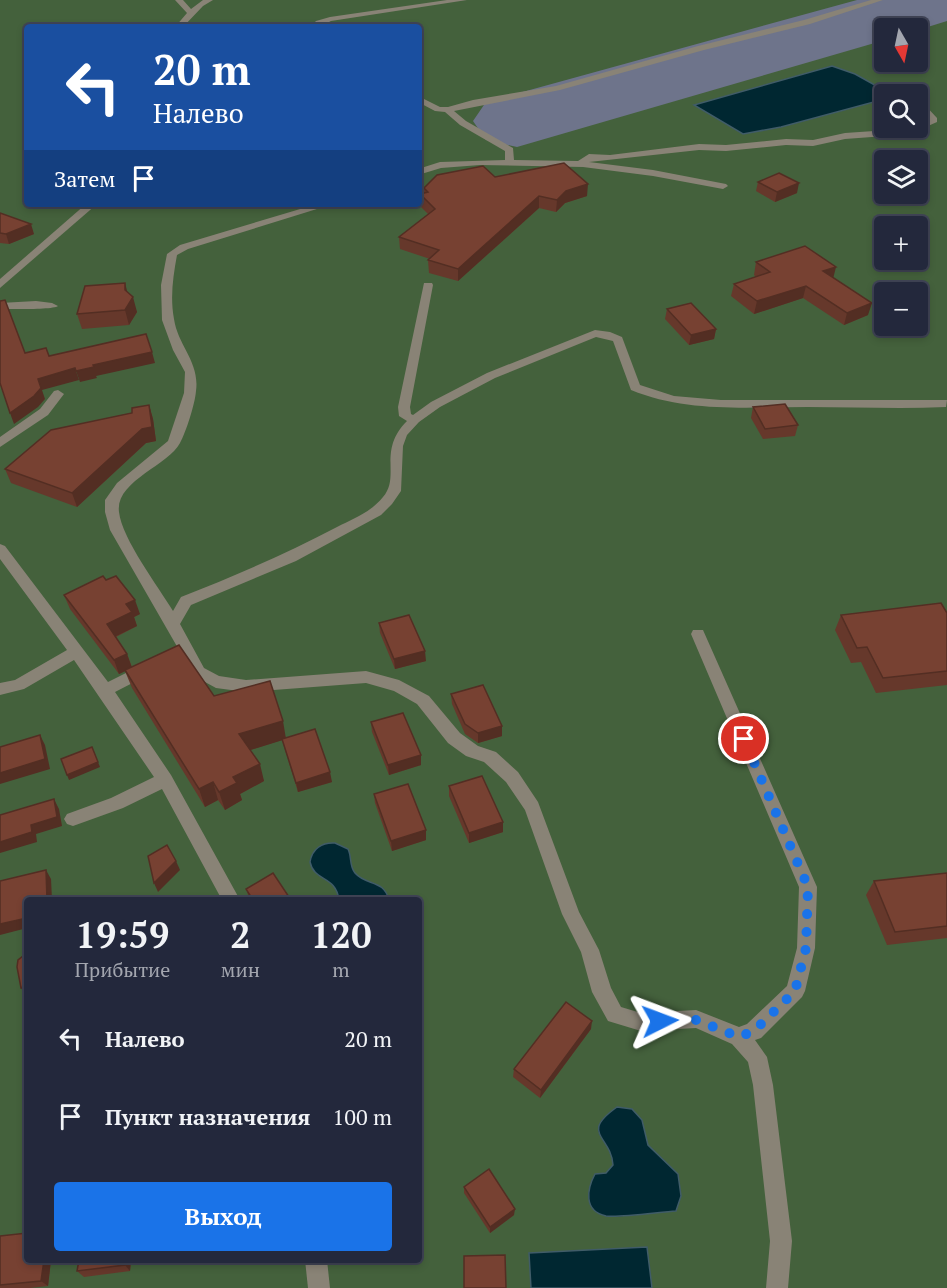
<!DOCTYPE html>
<html lang="ru">
<head>
<meta charset="utf-8">
<style>
	:root { --surface:#23283c; --page:#2b3043; --text:#f1f3f6; --muted:#a3a6af; --line:#404456; --accent:#1a73e8 }
	body { margin:0; font-family:"PT Serif",serif; background:var(--page); color:var(--text); height:100vh; display:flex; flex-direction:column; font-size:22px; white-space:nowrap }
	* { box-sizing:border-box; margin:0 }
	p { font-size:20px; color:var(--muted) }
	.icon { flex:none; width:33px; height:33px; fill:none; stroke:currentColor; stroke-width:2; stroke-linecap:round; stroke-linejoin:round }
	.map { position:relative; flex:1; overflow:hidden }
	.panel { position:absolute; left:24px; top:897px; width:398px; height:366px; display:flex; flex-direction:column; background:var(--surface); border-radius:6px; box-shadow:0 3px 9px #0003,0 0 0 2px var(--line) }
	.panel>* { flex:none }
	.hud { position:absolute; left:24px; top:24px; width:398px; height:183px; border-radius:6px; box-shadow:0 3px 9px #0003,0 0 0 2px var(--line); background:#1a4fa0; color:#fff; overflow:hidden }
	.needle { width:39px; rotate:171deg }
	.buttons { position:absolute; left:874px; top:18px; display:grid; gap:12px }
	.buttons a { display:grid; place-items:center; width:54px; height:54px; border-radius:6px; background:var(--surface); box-shadow:0 3px 9px #0003,0 0 0 2px var(--line); font-size:30px }
	.pin { position:absolute; display:grid; place-items:center; width:51px; height:51px; color:#fff; margin:-26px; border:3px solid #fff; border-radius:50%; box-shadow:0 2px 6px #0007 }
	.me { position:absolute; width:66px; margin:-33px; rotate:87deg; stroke-linejoin:round; filter:drop-shadow(0 0 4px #0008) }
	.turn { display:flex; align-items:center; gap:21px; height:126px; padding:0 30px; font-size:27px }
	.turn .icon { width:78px; height:78px; stroke-width:2.5 }
	.turn b { display:block; font-size:42px; line-height:51px }
	.then { display:flex; align-items:center; height:57px; padding:0 30px; background:#0003; gap:12px; font-size:22px }
	.eta { display:flex; justify-content:space-evenly; align-items:center; height:102px; text-align:center }
	.eta b { font-size:36px; font-weight:700; line-height:42px }
	.cta { display:flex; gap:12px; margin-top:auto; padding:12px 30px }
	.cta a { flex:1; height:69px; border-radius:6px; background:var(--accent); color:#fff; font-size:24px; font-weight:700; line-height:69px; text-align:center }
	ul { padding:0; list-style:none }
	li { display:flex; align-items:center; gap:18px; height:78px; padding:0 30px }
	li div { flex:1 }
	li b { display:block; font-size:22px }
	li em { font-style:normal }
	.map>svg:first-child { display:block }
</style>
</head>
<body>
<div class="map">
<svg width="947" height="1288" viewBox="0 0 947 1288">
	<rect width="100%" height="100%" fill="#2f3650"/>
	<path fill="#44613c" fill-rule="evenodd" d="M 0,0 L 947,0 L 947,1288 L 0,1288 ZM 27,27 L 418,27 L 418,204 L 27,204 ZM 885,28 L 918,28 L 918,62 L 885,62 ZM 885,94 L 918,94 L 918,128 L 885,128 ZM 885,160 L 918,160 L 918,194 L 885,194 ZM 885,226 L 918,226 L 918,260 L 885,260 ZM 885,292 L 918,292 L 918,326 L 885,326 ZM 27,900 L 418,900 L 418,1260 L 27,1260 Z"/>
	<g fill="#002731" stroke="#405c68" stroke-width="1.5">
		<polygon points="832,66 855,74 891,94 885,94 885,99 781,127 743,134 694,105"/>
		<path d="M 335,843 L 348,849 C 352,857 349,866 355,873 C 366,886 384,879 389,900 L 339,900 C 336,875 314,882 310,862 C 312,849 322,842 335,843 Z"/>
		<path d="M 617,1107 L 632,1109 L 642,1120 L 648,1145 L 678,1174 L 681,1196 L 676,1211 C 660,1212 619,1218 606,1216 C 583,1211 587,1189 595,1174 L 606,1173 L 613,1165 C 611,1135 579,1134 617,1107 Z"/>
		<polygon points="647,1247 652,1288 531,1288 529,1253"/>
	</g>
	<g fill="none" stroke-linecap="round" stroke-linejoin="round">
		<polygon fill="#6e748b" fill-rule="evenodd" points="857,0 947,0 947,21 918,30 885,28 885,40 517,147 486,140 473,121 486,102"/>
		<g fill="#898376" fill-rule="evenodd">
			<polygon points="175,0 183,0 191,9 203,0 213,0 203,6 183,27 175,27 187,13"/>
			<polygon points="447,0 467,0 331,21 319,27 310,27 316,21 330,17"/>
			<polygon points="871,0 883,0 810,24 704,50 560,90 454,111 466,121 513,148 514,160 578,161 589,154 610,155 699,144 726,145 786,139 813,140 845,133 918,128 918,124 928,119 918,107 917,94 920,93 924,96 924,104 937,118 937,122 919,130 899,135 845,139 813,146 786,145 726,151 699,150 589,162 653,170 726,184 728,186 723,189 653,176 583,167 480,165 441,168 418,175 418,169 440,162 505,160 505,151 460,125 445,112 435,111 418,102 418,96 440,107 448,107 473,100 556,86 698,46 804,20"/>
			<polygon points="86,204 97,204 0,288 0,279"/>
			<path d="M 317,204 L 333,204 L 188,249 L 177,255 C 173,277 170,297 174,319 C 178,346 200,362 196,391 C 195,404 186,432 180,443 C 168,466 115,481 119,512 C 122,539 158,586 173,611 L 181,597 C 234,576 286,554 337,527 C 353,519 371,512 383,497 C 401,476 377,451 407,421 L 399,416 L 398,407 L 424,283 L 432,283 L 433,285 L 410,407 L 411,414 L 413,415 L 431,402 L 487,373 L 595,330 L 610,332 L 622,337 L 640,385 L 674,396 L 721,400 L 947,400 L 946,407 C 900,409 854,407 808,407 C 748,407 687,413 631,390 L 613,341 L 596,337 L 495,378 L 440,407 L 419,422 L 407,435 L 403,446 L 401,491 L 392,504 L 381,515 L 296,561 L 191,605 L 180,624 L 204,668 L 219,676 L 246,680 L 366,671 L 399,680 L 429,696 L 460,733 L 478,746 L 496,752 L 518,772 L 538,802 L 579,912 L 599,950 L 611,988 L 621,1007 L 641,1013 L 696,1010 L 739,1027 L 747,1024 L 787,986 L 797,948 L 799,887 L 691,634 L 693,630 L 703,630 L 817,887 L 815,948 L 805,991 L 802,997 L 761,1038 L 755,1040 L 767,1057 L 773,1085 L 792,1241 L 788,1288 L 766,1288 L 770,1241 L 753,1085 L 748,1062 L 732,1044 L 696,1028 L 641,1031 L 608,1021 L 592,992 L 581,952 L 562,914 L 525,810 L 506,782 L 484,762 L 466,756 L 448,743 L 417,704 L 394,691 L 366,683 L 246,692 L 216,688 L 194,676 L 110,530 L 105,512 L 105,500 L 117,483 L 168,441 L 184,393 L 185,372 L 173,350 L 162,320 L 161,285 L 167,254 L 180,245 Z"/>
			<path d="M 36,301 L 52,303 L 58,306 C 53,310 10,309 0,309 L 0,303 Z"/>
			<polygon points="58,390 64,394 48,415 0,447 0,437 40,409 54,391"/>
			<polygon points="0,544 5,546 108,682 140,666 150,666 153,670 150,674 115,692 171,775 240,900 222,900 162,789 123,808 73,826 67,824 64,819 67,814 111,798 154,777 74,660 24,689 0,695 0,683 15,680 67,650 0,559"/>
			<polygon points="305,1260 327,1260 330,1288 308,1288"/>
		</g>
	</g>
	<g fill="#66382b">
		<polygon points="495,177 587,196 565,203 556,212 539,208 458,281 429,273 428,260 430,259 400,249 399,237 428,214 420,206 420,194 424,193 424,188"/>
		<polygon points="758,182 797,193 775,202 756,191"/>
		<polygon points="0,213 34,234 9,244 0,243"/>
		<polygon points="756,262 833,278 868,315 844,325 803,298 754,314 731,296 734,284 756,277 754,275"/>
		<polygon points="127,292 137,312 129,325 82,329 77,314"/>
		<polygon points="667,309 716,329 714,339 689,345 665,319"/>
		<polygon points="149,405 153,419 156,441 146,443 77,507 11,483 5,469"/>
		<polygon points="753,407 798,425 795,436 763,439 751,418"/>
		<polygon points="64,595 140,614 134,617 137,626 116,637 127,654 132,667 214,696 286,737 332,782 298,792 282,740 250,750 264,781 240,794 242,800 225,810 218,800 205,807 132,688 125,671 119,674 70,609"/>
		<polygon points="947,613 947,685 876,693 861,662 851,663 835,630 841,615"/>
		<polygon points="379,623 426,661 395,669 380,633"/>
		<polygon points="451,694 502,736 478,743 465,734 452,704"/>
		<polygon points="371,722 421,765 389,775 372,732"/>
		<polygon points="449,786 503,832 469,843 449,796"/>
		<polygon points="374,794 426,830 426,840 392,851 375,803"/>
		<polygon points="947,873 947,938 887,945 866,895 874,881"/>
		<polygon points="246,889 291,900 250,900"/>
		<polygon points="591,1029 540,1098 513,1077 514,1069"/>
		<polygon points="464,1187 514,1215 490,1233 464,1193"/>
		<polygon points="0,1236 27,1260 51,1260 48,1286 30,1288 0,1288"/>
		<polygon points="131,1260 130,1271 84,1277 77,1271"/>
	</g>
	<g fill="#532e23">
		<polygon points="799,183 797,193 775,202 777,192"/>
		<polygon points="588,184 587,196 565,203 556,212 557,200 566,191"/>
		<polygon points="539,196 539,208 458,281 458,269"/>
		<polygon points="31,224 34,234 9,244 6,234"/>
		<polygon points="836,267 833,279 823,271"/>
		<polygon points="125,283 129,298 133,297 137,312 129,325 125,310"/>
		<polygon points="806,286 803,298 754,314 757,301"/>
		<polygon points="872,303 868,315 844,325 847,313"/>
		<polygon points="716,329 714,339 689,345 691,335"/>
		<polygon points="152,352 155,363 96,376 97,378 80,382 76,371 93,365"/>
		<polygon points="75,368 79,380 42,390 45,399 38,407 14,424 10,413 38,379"/>
		<polygon points="149,405 153,419 156,441 146,443 77,507 72,493"/>
		<polygon points="135,600 140,614 134,617 137,626 112,638 107,624 126,604"/>
		<polygon points="425,651 426,661 395,669 394,659"/>
		<polygon points="127,654 132,668 119,674 114,660"/>
		<polygon points="283,721 286,739 244,752 239,734"/>
		<polygon points="502,726 502,736 478,743 478,733"/>
		<polygon points="40,735 45,745 50,769 0,784 0,773"/>
		<polygon points="92,747 100,767 69,780 67,775"/>
		<polygon points="421,755 421,765 389,775 388,765"/>
		<polygon points="260,764 264,781 240,794 242,800 225,810 219,792 233,777"/>
		<polygon points="330,772 332,782 298,792 296,783"/>
		<polygon points="213,782 218,800 205,807 199,789"/>
		<polygon points="54,799 59,809 62,826 36,834 37,842 0,853 0,842 31,825"/>
		<polygon points="503,822 503,832 469,843 469,833"/>
		<polygon points="426,830 426,840 392,851 391,841"/>
		<polygon points="176,861 180,870 158,892 154,883"/>
		<polygon points="46,870 51,879 52,900 47,900"/>
		<polygon points="27,918 27,928 0,935 0,924"/>
		<polygon points="27,985 27,991 24,993 21,988"/>
		<polygon points="592,1021 591,1029 540,1098 541,1090"/>
		<polygon points="515,1209 514,1215 490,1233 490,1227"/>
		<polygon points="44,1260 51,1260 48,1286 41,1281"/>
		<polygon points="125,1260 131,1260 130,1271 125,1265"/>
	</g>
	<g fill="#774132" stroke="#532e23" stroke-width="1.5">
		<polygon points="564,163 588,184 566,191 557,200 539,196 458,269 428,260 439,250 399,237 435,209 420,194 428,192 424,188 437,175 483,166 495,177"/>
		<polygon points="779,173 799,183 777,192 758,182"/>
		<polygon points="0,213 31,224 6,234 0,233"/>
		<polygon points="805,246 836,267 823,271 872,303 847,313 806,286 757,301 734,284 770,272 756,262"/>
		<polygon points="125,283 125,290 133,297 125,310 77,314 85,286"/>
		<polygon points="5,300 25,353 46,348 49,356 146,334 152,352 93,365 94,367 76,371 75,368 38,379 41,388 34,396 10,413 0,383 0,301"/>
		<polygon points="691,303 716,329 691,335 667,309"/>
		<polygon points="785,404 798,425 765,429 753,407"/>
		<polygon points="149,405 152,427 142,429 72,493 5,469 51,430 132,413 132,408"/>
		<polygon points="103,576 106,580 116,576 135,600 126,604 132,612 107,624 127,654 114,660 64,595"/>
		<polygon points="941,603 947,613 947,671 883,678 867,647 857,648 841,615"/>
		<polygon points="409,615 425,651 394,659 379,623"/>
		<polygon points="179,645 214,696 270,681 283,721 239,734 260,764 233,777 237,783 219,792 213,782 199,789 125,670"/>
		<polygon points="483,685 502,726 478,733 465,724 451,694"/>
		<polygon points="403,713 421,755 388,765 371,722"/>
		<polygon points="315,729 330,772 296,783 282,739"/>
		<polygon points="40,735 45,759 0,773 0,747"/>
		<polygon points="92,747 98,762 67,775 61,759"/>
		<polygon points="482,776 503,822 469,833 449,786"/>
		<polygon points="408,784 426,830 391,841 374,794"/>
		<polygon points="54,799 57,817 31,825 32,832 0,842 0,815"/>
		<polygon points="167,845 176,861 154,883 148,856"/>
		<polygon points="46,870 47,900 27,900 27,918 0,924 0,881"/>
		<polygon points="273,873 291,900 253,900 246,889"/>
		<polygon points="947,873 947,926 895,932 874,881"/>
		<polygon points="27,953 27,985 21,988 17,967 18,960"/>
		<polygon points="566,1002 592,1021 541,1090 514,1069"/>
		<polygon points="489,1169 515,1209 490,1227 464,1187"/>
		<polygon points="27,1233 27,1260 44,1260 41,1281 0,1285 0,1236"/>
		<polygon points="505,1255 506,1288 464,1288 464,1256"/>
		<polygon points="79,1260 125,1260 125,1265 77,1271"/>
	</g>
	<g fill="none" stroke-linecap="round" stroke-linejoin="round">
		<polyline stroke="#1a73e8" stroke-width="10" stroke-dasharray="0 18" points="660,1021 696,1020 739,1037 754,1031 795,991 806,948 808,887 744,739"/>
	</g>
</svg>
<div class="buttons">
<a><svg class="needle" viewBox="-14 -14 28 28"><path d="M0-13l5 13h-10z" fill="#e53935"/><path d="M0 13l5-13h-10z" fill="#a3a6af"/></svg></a>
<a><svg class="icon" aria-label="search" viewBox="0 0 24 24"><circle cx="10" cy="10" r="6"/><path d="M15 15l6 6"/></svg></a>
<a><svg class="icon" aria-label="layers" viewBox="0 0 24 24"><path d="M12 4l9 5-9 5-9-5zM3 14l9 5 9-5"/></svg></a>
<a>+</a>
<a>−</a>
</div>
<div class="pin" style="left:744px;top:739px;background:#d93025"><svg class="icon" aria-label="arrive" viewBox="0 0 24 24"><path d="M6 21V4h12l-3 4 3 4H6"/></svg></div>
<svg class="me" style="left:660px;top:1021px" viewBox="-20 -20 40 40"><path d="M0-17L14 15 0 8-14 15z" fill="#1a73e8" stroke="#fff" stroke-width="4"/></svg>
<div class="hud">
<div class="turn"><svg class="icon" aria-label="left" viewBox="0 0 24 24"><path d="M17 20v-9H6M10 6l-5 5 5 5"/></svg><div><b>20 m</b>Налево</div></div>
<div class="then">Затем<svg class="icon" aria-label="arrive" viewBox="0 0 24 24"><path d="M6 21V4h12l-3 4 3 4H6"/></svg></div>
</div>
<section class="panel">
<div class="eta">
<div><b>19:59</b><p>Прибытие</p></div>
<div><b>2</b><p>мин</p></div>
<div><b>120</b><p>m</p></div>
</div>
<ul>
<li><svg class="icon" aria-label="left" viewBox="0 0 24 24"><path d="M17 20v-9H6M10 6l-5 5 5 5"/></svg><div><b>Налево</b></div><em>20 m</em></li>
<li><svg class="icon" aria-label="arrive" viewBox="0 0 24 24"><path d="M6 21V4h12l-3 4 3 4H6"/></svg><div><b>Пункт назначения</b></div><em>100 m</em></li>
</ul>
<div class="cta"><a>Выход</a></div>
</section>
</div>
</body>
</html>
